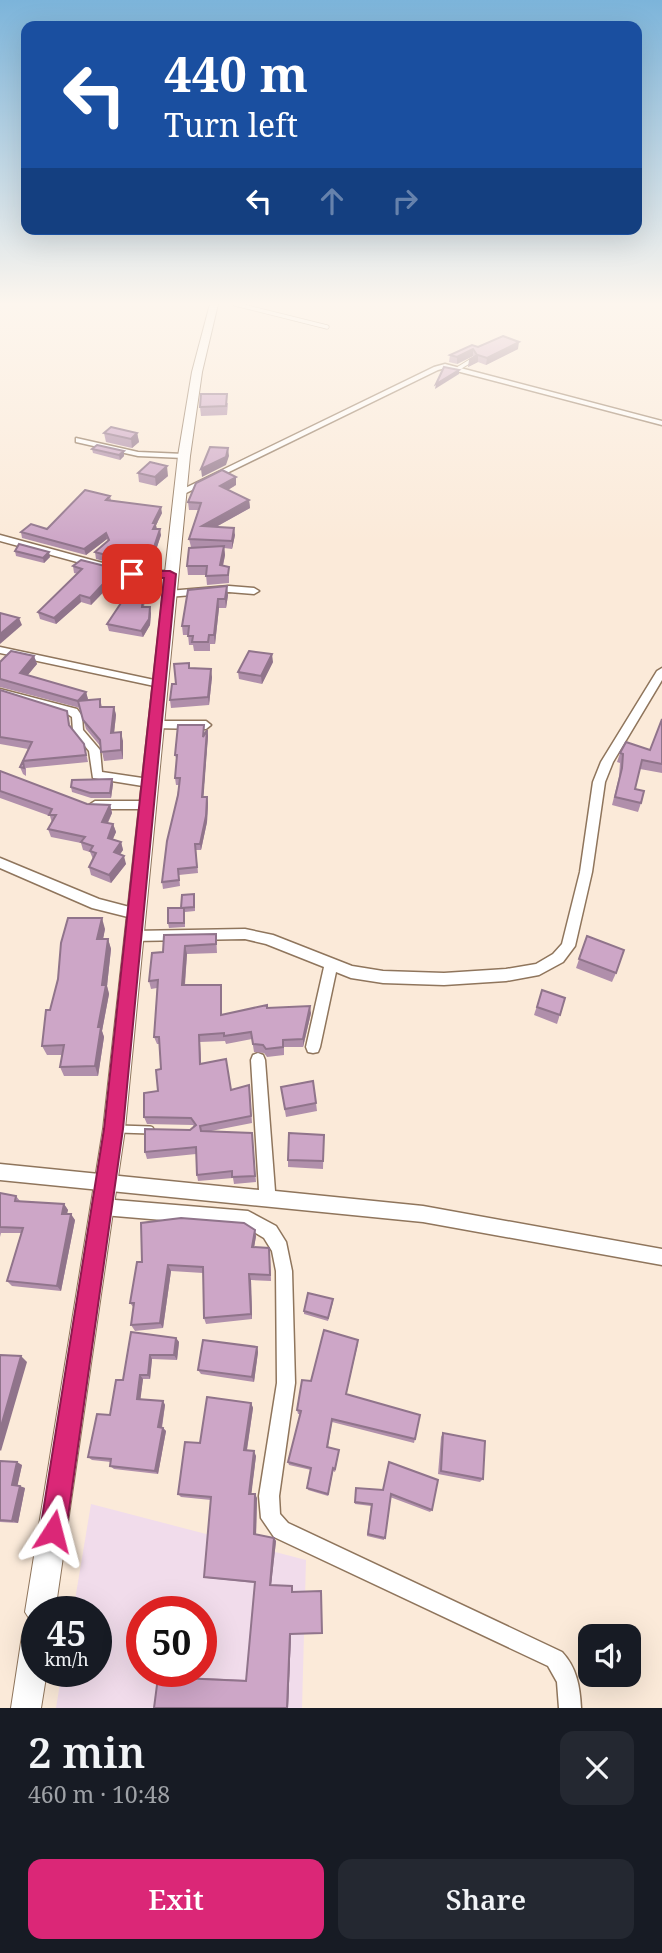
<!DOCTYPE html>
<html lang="en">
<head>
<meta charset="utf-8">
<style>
	:root { --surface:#171b24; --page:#242831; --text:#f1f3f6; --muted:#9ea1a6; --accent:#db2777 }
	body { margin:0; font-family:"Noto Serif",serif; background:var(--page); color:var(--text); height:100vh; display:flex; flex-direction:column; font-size:26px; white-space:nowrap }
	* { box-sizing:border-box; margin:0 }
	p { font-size:23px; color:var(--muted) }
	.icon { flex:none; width:38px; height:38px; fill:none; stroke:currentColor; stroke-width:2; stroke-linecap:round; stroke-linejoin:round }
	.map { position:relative; height:1708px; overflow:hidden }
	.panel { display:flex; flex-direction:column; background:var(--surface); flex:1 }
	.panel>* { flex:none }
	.guide { position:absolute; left:21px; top:21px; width:621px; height:214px; border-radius:14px; box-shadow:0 7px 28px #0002; background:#1a4fa0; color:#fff; overflow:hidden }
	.fabs { position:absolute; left:578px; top:1624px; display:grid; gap:14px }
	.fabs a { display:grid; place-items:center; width:63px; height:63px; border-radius:14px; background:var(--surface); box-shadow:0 7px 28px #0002; font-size:35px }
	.speed { position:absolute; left:21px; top:1596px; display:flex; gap:14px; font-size:35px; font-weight:700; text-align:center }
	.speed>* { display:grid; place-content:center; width:91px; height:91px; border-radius:50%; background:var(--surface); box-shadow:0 7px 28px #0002; line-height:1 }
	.speed small { font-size:18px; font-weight:400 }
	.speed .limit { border:10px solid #d22; background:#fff; color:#111 }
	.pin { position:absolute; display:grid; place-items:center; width:60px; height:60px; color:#fff; margin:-30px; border-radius:14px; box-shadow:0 4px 10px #0006 }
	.me { position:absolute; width:77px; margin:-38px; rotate:9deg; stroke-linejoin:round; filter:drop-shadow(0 0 5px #0008) }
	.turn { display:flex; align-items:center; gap:24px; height:147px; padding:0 28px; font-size:32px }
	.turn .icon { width:91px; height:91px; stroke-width:2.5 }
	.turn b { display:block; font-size:49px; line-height:60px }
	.lanes { display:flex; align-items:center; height:66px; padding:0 28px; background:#0003; justify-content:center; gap:35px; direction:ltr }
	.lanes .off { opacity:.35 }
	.round { display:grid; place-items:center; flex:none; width:74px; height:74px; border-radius:14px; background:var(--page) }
	.headline { display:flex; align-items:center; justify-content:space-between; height:119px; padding:0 28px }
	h1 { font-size:42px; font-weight:600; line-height:52px }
	.primary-button { display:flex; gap:14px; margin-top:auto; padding:14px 28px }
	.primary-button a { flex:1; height:80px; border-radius:14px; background:var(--accent); color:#fff; font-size:28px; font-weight:600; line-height:80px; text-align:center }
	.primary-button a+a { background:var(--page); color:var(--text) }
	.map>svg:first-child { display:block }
</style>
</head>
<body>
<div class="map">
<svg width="662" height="1708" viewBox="0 0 662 1708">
	<rect width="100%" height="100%" fill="#fbead9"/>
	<path fill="#f1dceb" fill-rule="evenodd" d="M 91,1504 L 306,1560 L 302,1708 L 56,1708 L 62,1671 L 96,1671 L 96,1612 L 73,1612 ZM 142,1612 L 201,1612 L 201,1671 L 142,1671 Z"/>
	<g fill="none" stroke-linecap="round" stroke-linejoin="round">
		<defs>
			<g id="lane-far1">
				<polyline points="235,304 327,327"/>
				<polyline points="459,368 472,360"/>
			</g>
			<polyline id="lane" points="119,1129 150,1130"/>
			<g id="street">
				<polygon points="445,364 662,421 662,425 445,368 438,370 182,495 175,493 434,367"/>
				<polygon points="76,438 138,452 184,454 188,456 184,458 138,456 76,442"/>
				<polygon points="0,535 132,571 170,571 175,574 170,577 132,577 0,541"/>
				<polygon points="229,586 254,588 259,591 254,594 229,592 168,597 163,594 168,591"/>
				<polygon points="0,647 159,681 164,684 159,687 0,653"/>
				<polygon points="662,668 662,680 613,762 605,782 592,872 575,946 563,962 539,975 506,981 444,985 383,983 351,978 336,972 320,1047 318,1052 313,1053 308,1052 306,1047 324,967 266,944 245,939 133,941 128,940 126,936 128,932 133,931 245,929 273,935 352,966 383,971 444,973 506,969 536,964 553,954 562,944 580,872 593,782 601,762 657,671"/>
				<polygon points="0,689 77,709 82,716 83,730 100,750 102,772 149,779 155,783 153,786 149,787 93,778 89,751 73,731 72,717 69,715 0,695"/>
				<polygon points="155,721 206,721 211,725 206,729 151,728 150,725 151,722"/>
				<polygon points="95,801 147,801 153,805 147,809 95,809 89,805"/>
				<polygon points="0,858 99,899 141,910 142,914 141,918 136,919 92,908 0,868"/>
				<polygon points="258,1053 263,1055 265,1060 275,1191 423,1206 662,1249 662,1265 423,1222 0,1180 0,1164 259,1190 251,1060 253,1055"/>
				<path d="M 103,1199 L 248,1211 L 276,1226 L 286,1242 L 292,1271 L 295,1383 L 279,1496 L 280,1514 L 288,1523 L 562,1652 C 577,1668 580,1687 581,1708 L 559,1708 L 557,1682 L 548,1666 L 274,1537 L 261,1518 L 259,1496 L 277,1383 L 276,1271 L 272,1251 L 264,1238 L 246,1227 L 103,1215 L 97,1213 L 95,1207 L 97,1201 Z"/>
			</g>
			<polygon id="secondary" points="210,304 218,304 202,372 190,456 125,1129 55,1612 37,1612 37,1671 47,1671 41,1708 11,1708 22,1636 26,1625 32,1623 25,1612 103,1129 178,456 192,372"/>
		</defs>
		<use href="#lane-far1" stroke="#8f755c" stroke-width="5"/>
		<use href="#lane" stroke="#8f755c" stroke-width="10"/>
		<use href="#street" stroke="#8f755c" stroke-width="3"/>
		<use href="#secondary" stroke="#8f755c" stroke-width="2"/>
		<use href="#lane-far1" stroke="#fff" stroke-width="3.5"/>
		<use href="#lane" stroke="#fff" stroke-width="7"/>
		<use href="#street" fill="#fff" fill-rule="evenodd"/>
		<use href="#secondary" fill="#fff" fill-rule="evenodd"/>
	</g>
	<g fill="#b08fab">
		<polygon points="478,347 518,349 486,365 478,362 468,367 473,357 473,356 457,364 449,362 450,355"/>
		<polygon points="228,403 227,415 201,416 200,407"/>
		<polygon points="104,433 137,433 139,442 132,448 106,442"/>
		<polygon points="92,449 124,451 124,456 120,460 93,453"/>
		<polygon points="138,473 168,476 156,486 139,482"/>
		<polygon points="236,485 228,490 249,500 250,508 216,527 235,535 232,549 224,548 225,555 223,566 229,567 229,583 207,585 206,575 188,575 187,566 199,547 191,547 189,539 198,510 189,510 188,502"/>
		<polygon points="110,496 111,500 162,513 156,525 156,529 161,535 150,568 132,568 96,559 95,552 108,541 107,539 86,555 22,538 21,532 47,529"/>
		<polygon points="15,551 50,557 44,563 16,556"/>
		<polygon points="73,566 117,569 119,576 91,605 81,602 56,624 40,619 38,612 78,574 74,573"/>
		<polygon points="138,575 139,580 135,594 144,594 145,600 144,607 151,613 150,625 143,637 109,631 107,624 125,598 119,597 118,592"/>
		<polygon points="188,590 228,595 226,608 219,608 215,644 210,644 210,651 194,651 193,645 189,645 188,635 183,635 182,626"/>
		<polygon points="34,656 37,664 27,675 86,692 88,700 100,699 102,707 114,707 116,715 114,733 123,741 123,759 104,761 101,747 86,729 80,708 0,687 0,662"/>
		<polygon points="273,662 262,684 239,679 238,672"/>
		<polygon points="189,668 212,677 209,705 171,708 170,700 176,684"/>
		<polygon points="0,690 67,711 70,727 84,744 88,762 26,768 26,776 23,774 20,767 28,749 0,744"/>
		<polygon points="662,719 662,773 640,769 635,789 641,803 638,812 612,805 619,777 620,763 617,762 620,753 650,750"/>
		<polygon points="207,730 208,736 203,797 207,797 208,803 207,822 201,850 196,850 198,873 179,875 180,886 163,889 162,882 179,785 176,785 175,778 177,761 175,755 205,733"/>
		<polygon points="0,771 87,804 110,805 112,813 108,823 113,824 116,832 113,839 121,842 123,850 120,854 126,864 111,883 91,875 89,867 93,859 90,852 83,850 81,843 51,837 48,829 52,823 50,816 0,798"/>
		<polygon points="112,779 113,784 111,798 91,798 72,792 71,787"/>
		<polygon points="195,899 195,911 185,912 185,927 169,928 168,923 181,908"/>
		<polygon points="105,929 103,939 108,939 111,949 107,986 109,994 102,1031 104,1037 98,1076 64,1076 60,1067 62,1055 47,1055 42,1046 50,1010"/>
		<polygon points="216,934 217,953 187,954 185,985 221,985 222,993 222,1015 267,1008 311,1013 303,1047 284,1047 284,1055 267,1057 264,1053 254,1052 252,1039 226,1044 225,1041 200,1042 201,1064 231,1090 250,1092 252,1123 211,1131 252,1133 256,1182 234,1184 233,1178 198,1181 197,1175 196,1154 147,1159 145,1152 190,1130 194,1127 193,1125 147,1124 144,1117 158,1091 161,1069 159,1044 157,1044 154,1037 157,988 151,989 149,981 163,952"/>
		<polygon points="587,936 616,973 612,982 576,968"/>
		<polygon points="542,990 565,998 557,1024 534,1015"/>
		<polygon points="281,1087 316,1103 317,1111 286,1117"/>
		<polygon points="324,1135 323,1169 288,1167 288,1160"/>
		<polygon points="0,1193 16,1196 20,1201 64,1204 68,1210 67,1214 75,1220 61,1291 12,1286 7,1281 21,1233 1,1233 0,1237"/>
		<polygon points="256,1236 254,1247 270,1254 271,1281 251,1280 252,1319 206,1324 204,1318 203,1273 171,1271 163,1328 135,1331 131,1325 134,1308 130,1303 142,1262"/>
		<polygon points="333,1302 328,1321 304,1314 304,1311"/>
		<polygon points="131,1332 176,1338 179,1342 177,1360 152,1359 150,1379 143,1379 140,1399 163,1401 165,1405 162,1428 163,1428 166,1431 158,1474 114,1469 110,1466 111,1462 92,1460 88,1457 110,1415 123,1380"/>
		<polygon points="358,1344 346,1394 415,1439 414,1443 332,1422 328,1447 339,1450 335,1472 333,1471 328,1496 308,1490 311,1470 289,1465 288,1462 300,1414 298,1414 297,1410 311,1381"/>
		<polygon points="257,1347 258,1352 254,1382 201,1374 198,1370"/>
		<polygon points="251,1403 253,1408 247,1450 256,1456 251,1494 257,1498 256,1534 274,1538 276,1541 271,1585 293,1587 288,1708 154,1708 158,1677 162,1676 247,1680 255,1583 207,1578 204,1577 211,1500 181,1497 178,1494 200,1443"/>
		<polygon points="443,1433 483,1479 480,1482 438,1474 441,1437"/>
		<polygon points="0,1461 22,1465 17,1486 25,1488 18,1523 0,1522"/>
		<polygon points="356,1488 382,1490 432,1510 430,1512 390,1497 384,1540 367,1536 371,1506 355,1504"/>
	</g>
	<g fill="#90748b">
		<polygon points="519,342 518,349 486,365 487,358"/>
		<polygon points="473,349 473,356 457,364 457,357"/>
		<polygon points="478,355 478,362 468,367 469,360"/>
		<polygon points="459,370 459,374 435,389 436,384"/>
		<polygon points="137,433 139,442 132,448 131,439"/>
		<polygon points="228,448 229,456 226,465 202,477 201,469"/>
		<polygon points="124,451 124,456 120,460 119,455"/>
		<polygon points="167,466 168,476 156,486 155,477"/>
		<polygon points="236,477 236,485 221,494 220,486"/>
		<polygon points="249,500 250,508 203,534 202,526"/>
		<polygon points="161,507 162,513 156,525 157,529 154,535 153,523"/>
		<polygon points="234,528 235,535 232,549 232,541"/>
		<polygon points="160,529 161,535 150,568 149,562"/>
		<polygon points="106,533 107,539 86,555 84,549"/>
		<polygon points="224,546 225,555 221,574 220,565"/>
		<polygon points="49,552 50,557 44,563 43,558"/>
		<polygon points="117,569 119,576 91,605 90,598"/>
		<polygon points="138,575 139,580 133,598 132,593"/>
		<polygon points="227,586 228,595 226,608 225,599"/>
		<polygon points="80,595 81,602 56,624 54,618"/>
		<polygon points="218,599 219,608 215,644 214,635"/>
		<polygon points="150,607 151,613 150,625 143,637 141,631"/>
		<polygon points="19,618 22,625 0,644 0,634"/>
		<polygon points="272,654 273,662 262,684 261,676"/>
		<polygon points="34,656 37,664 23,681 20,673"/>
		<polygon points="211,669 212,677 209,705 208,697"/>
		<polygon points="86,692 88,699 80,708 78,701"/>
		<polygon points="114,707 116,715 113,742 111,733"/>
		<polygon points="207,730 208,736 203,804 202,797"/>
		<polygon points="121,732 123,741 123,759 121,750"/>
		<polygon points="112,779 113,784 111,798 110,793"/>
		<polygon points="207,797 208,803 207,822 201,850 200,844"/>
		<polygon points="110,805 112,813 104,830 102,822"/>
		<polygon points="113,824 116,832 110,845 108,838"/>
		<polygon points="121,842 123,850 116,860 114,852"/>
		<polygon points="124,856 126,864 111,883 109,875"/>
		<polygon points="102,918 105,929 101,949 97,939"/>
		<polygon points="108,939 111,949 107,986 109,994 102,1031 104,1037 98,1076 95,1066 98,1027"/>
		<polygon points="185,946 187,954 184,993 182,985"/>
		<polygon points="221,985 222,993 222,1023 221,1015"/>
		<polygon points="310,1006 311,1013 303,1047 303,1039"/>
		<polygon points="199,1035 200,1042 201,1071 200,1064"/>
		<polygon points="64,1204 68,1210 65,1220 62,1214"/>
		<polygon points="71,1214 75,1220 61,1291 57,1286"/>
		<polygon points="255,1230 256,1236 253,1254 252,1247"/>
		<polygon points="168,1265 171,1271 163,1328 160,1323"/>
		<polygon points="249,1274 251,1280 252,1319 251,1314"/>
		<polygon points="176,1338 179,1342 177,1360 174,1355"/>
		<polygon points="257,1347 258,1352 254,1382 252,1377"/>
		<polygon points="150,1355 152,1359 150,1379 148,1375"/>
		<polygon points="21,1356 27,1362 1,1451 0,1450 0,1430"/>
		<polygon points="140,1375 143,1379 140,1403 137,1399"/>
		<polygon points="163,1401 165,1405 161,1431 158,1427"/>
		<polygon points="251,1403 253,1408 246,1455 244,1450"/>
		<polygon points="163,1428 166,1431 158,1474 155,1471"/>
		<polygon points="254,1451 256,1456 251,1497 249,1494"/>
		<polygon points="17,1462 22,1465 17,1488 12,1485"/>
		<polygon points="20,1486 25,1488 18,1523 12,1521"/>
		<polygon points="255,1494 257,1498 256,1536 254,1534"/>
		<polygon points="274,1538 276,1541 271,1586 270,1585"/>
		<polygon points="290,1634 291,1634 288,1708 287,1708"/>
	</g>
	<g fill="#cda6c7" stroke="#90748b" stroke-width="2">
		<polygon points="503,336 519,342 487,358 478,355 469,360 477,355 473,349 457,357 450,355 472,345 478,347"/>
		<polygon points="444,367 459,370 436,384"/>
		<polygon points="201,394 227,394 226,406 200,407"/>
		<polygon points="111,427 137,433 131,439 104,433"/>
		<polygon points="97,445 124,451 119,455 92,449"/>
		<polygon points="210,447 228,448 226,457 201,469"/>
		<polygon points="150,462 167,466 155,477 138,473"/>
		<polygon points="222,470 236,477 220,486 249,500 202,526 234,528 232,541 189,539 201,503 188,502 196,483"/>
		<polygon points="85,490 110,496 106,500 161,507 153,523 156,523 153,529 160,529 149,562 131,562 95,552 109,540 106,533 84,549 21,532 31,524 47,529"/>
		<polygon points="19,544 49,552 43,558 15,551"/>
		<polygon points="224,546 220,565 229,567 228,575 206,576 207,566 187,566 189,548"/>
		<polygon points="81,560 117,569 90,598 80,595 54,618 38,612 82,569 73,566"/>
		<polygon points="124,573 138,575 132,593 118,592"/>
		<polygon points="227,586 225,599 218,599 214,635 209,635 208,642 192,642 193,636 188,636 189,626 182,626 188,590"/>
		<polygon points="127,594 144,594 142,607 150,607 149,619 141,631 107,624"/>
		<polygon points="0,613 19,618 0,634"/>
		<polygon points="11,651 34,656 20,673 86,692 78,701 0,679 0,662"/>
		<polygon points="249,651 272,654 261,676 238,672"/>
		<polygon points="189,663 189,668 211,669 208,697 170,700 172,684 176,684 174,664"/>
		<polygon points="0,690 67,711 69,725 84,744 86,755 23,761 24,768 20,767 32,742 0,737"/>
		<polygon points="100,699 100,707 114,707 111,733 121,732 121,750 101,752 100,740 83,720 78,701"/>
		<polygon points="662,719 662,764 642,760 635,789 644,791 641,803 615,797 622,768 623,754 620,753 626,742 650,750"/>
		<polygon points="178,725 204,725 203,737 207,730 202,797 207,797 206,816 200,844 195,844 197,867 178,869 179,880 162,882 167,841 178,795 180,778 175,778 177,755 175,755"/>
		<polygon points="0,771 87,804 110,805 102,822 113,824 108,838 121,842 114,852 124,856 109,875 89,867 96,853 90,851 93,846 81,842 85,837 48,829 56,815 49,815 52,809 0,791"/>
		<polygon points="112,779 110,793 90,793 71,787 72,780"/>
		<polygon points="194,894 194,907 181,908 182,895"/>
		<rect x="168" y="908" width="16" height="15"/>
		<polygon points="68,918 102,918 97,939 108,939 102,985 106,985 98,1027 101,1027 95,1066 60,1067 64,1045 42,1046 46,1010 50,1010 58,979 61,943"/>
		<polygon points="216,934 216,944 185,946 182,985 221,985 221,1015 267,1005 267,1008 310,1006 303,1039 283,1040 283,1047 266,1049 263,1045 253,1044 251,1032 224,1036 224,1033 199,1035 200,1064 226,1059 231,1090 249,1085 251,1116 200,1126 201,1131 252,1133 255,1176 232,1177 232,1171 197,1175 196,1147 145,1152 145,1129 190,1130 196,1125 191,1118 144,1117 144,1093 158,1091 156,1070 161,1069 159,1037 154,1037 158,980 149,981 152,953 163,952 164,935"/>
		<polygon points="587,936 624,950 616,973 579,959"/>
		<polygon points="542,990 565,998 560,1015 537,1007"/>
		<polygon points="313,1081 316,1103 285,1109 281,1087"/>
		<polygon points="289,1133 324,1135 323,1161 288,1160"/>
		<polygon points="0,1193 16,1196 15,1201 64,1204 62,1214 71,1214 57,1286 7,1281 23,1228 0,1227"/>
		<polygon points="181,1218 244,1223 255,1230 252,1247 269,1248 270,1275 249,1274 251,1314 204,1318 203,1267 168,1265 160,1323 131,1325 134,1303 130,1303 137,1262 142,1262 141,1223"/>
		<polygon points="308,1293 333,1299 328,1318 304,1311"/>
		<polygon points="324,1330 358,1340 346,1394 420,1415 415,1439 332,1419 327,1447 339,1450 335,1469 333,1468 328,1494 307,1488 311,1468 288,1462 301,1411 297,1410 302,1380 311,1381"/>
		<polygon points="131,1332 176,1338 174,1355 150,1355 148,1375 140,1375 137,1399 163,1401 158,1427 163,1428 155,1471 110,1466 111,1459 88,1457 97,1414 110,1415 116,1380 123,1380"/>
		<polygon points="203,1340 257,1347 252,1377 198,1370"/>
		<polygon points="0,1355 21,1356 0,1430"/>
		<polygon points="207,1397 251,1403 244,1450 254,1451 249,1494 255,1494 254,1534 274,1538 270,1585 292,1586 292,1592 321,1591 322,1633 290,1634 287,1708 154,1708 158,1677 246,1681 255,1582 204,1577 211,1497 178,1494 185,1442 200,1443"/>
		<polygon points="443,1433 485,1441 483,1479 441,1471"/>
		<polygon points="0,1461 17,1462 12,1485 20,1486 12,1521 0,1520"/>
		<polygon points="389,1462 438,1480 432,1510 391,1494 385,1538 368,1534 372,1504 355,1502 356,1488 383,1490"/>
	</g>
	<linearGradient id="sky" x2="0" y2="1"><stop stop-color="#7cb4da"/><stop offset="0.56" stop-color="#fdf6ee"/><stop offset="1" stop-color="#fdf6ee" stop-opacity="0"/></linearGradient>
	<rect width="662" height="543" fill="url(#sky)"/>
	<polygon fill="#db2777" stroke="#8e194d" stroke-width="2" points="128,571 170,571 176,574 123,1129 66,1531 62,1540 53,1544 44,1540 40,1531 104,1129 164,578 132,577 128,576"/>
</svg>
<div class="fabs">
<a><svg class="icon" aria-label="sound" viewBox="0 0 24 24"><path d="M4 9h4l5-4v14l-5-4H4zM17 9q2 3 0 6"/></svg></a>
</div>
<div class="speed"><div>45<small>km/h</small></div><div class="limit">50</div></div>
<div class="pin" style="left:132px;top:574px;background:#d93025"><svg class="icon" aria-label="arrive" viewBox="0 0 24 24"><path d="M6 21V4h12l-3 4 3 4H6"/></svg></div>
<svg class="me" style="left:53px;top:1531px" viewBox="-20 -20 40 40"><path d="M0-17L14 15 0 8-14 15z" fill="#db2777" stroke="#fff" stroke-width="4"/></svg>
<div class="guide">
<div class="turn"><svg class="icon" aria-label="left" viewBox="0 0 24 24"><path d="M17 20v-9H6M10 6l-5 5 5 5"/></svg><div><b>440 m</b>Turn left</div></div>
<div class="lanes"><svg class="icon" aria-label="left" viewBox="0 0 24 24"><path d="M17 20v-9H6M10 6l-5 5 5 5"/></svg><svg class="icon off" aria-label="ahead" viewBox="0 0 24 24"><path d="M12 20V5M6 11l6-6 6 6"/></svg><svg class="icon off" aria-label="right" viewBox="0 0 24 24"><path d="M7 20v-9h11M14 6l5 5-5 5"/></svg></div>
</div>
</div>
<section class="panel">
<div class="headline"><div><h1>2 min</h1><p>460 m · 10:48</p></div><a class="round"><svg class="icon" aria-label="close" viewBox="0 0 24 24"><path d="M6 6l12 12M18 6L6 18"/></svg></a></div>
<div class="primary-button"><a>Exit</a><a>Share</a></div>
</section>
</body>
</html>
